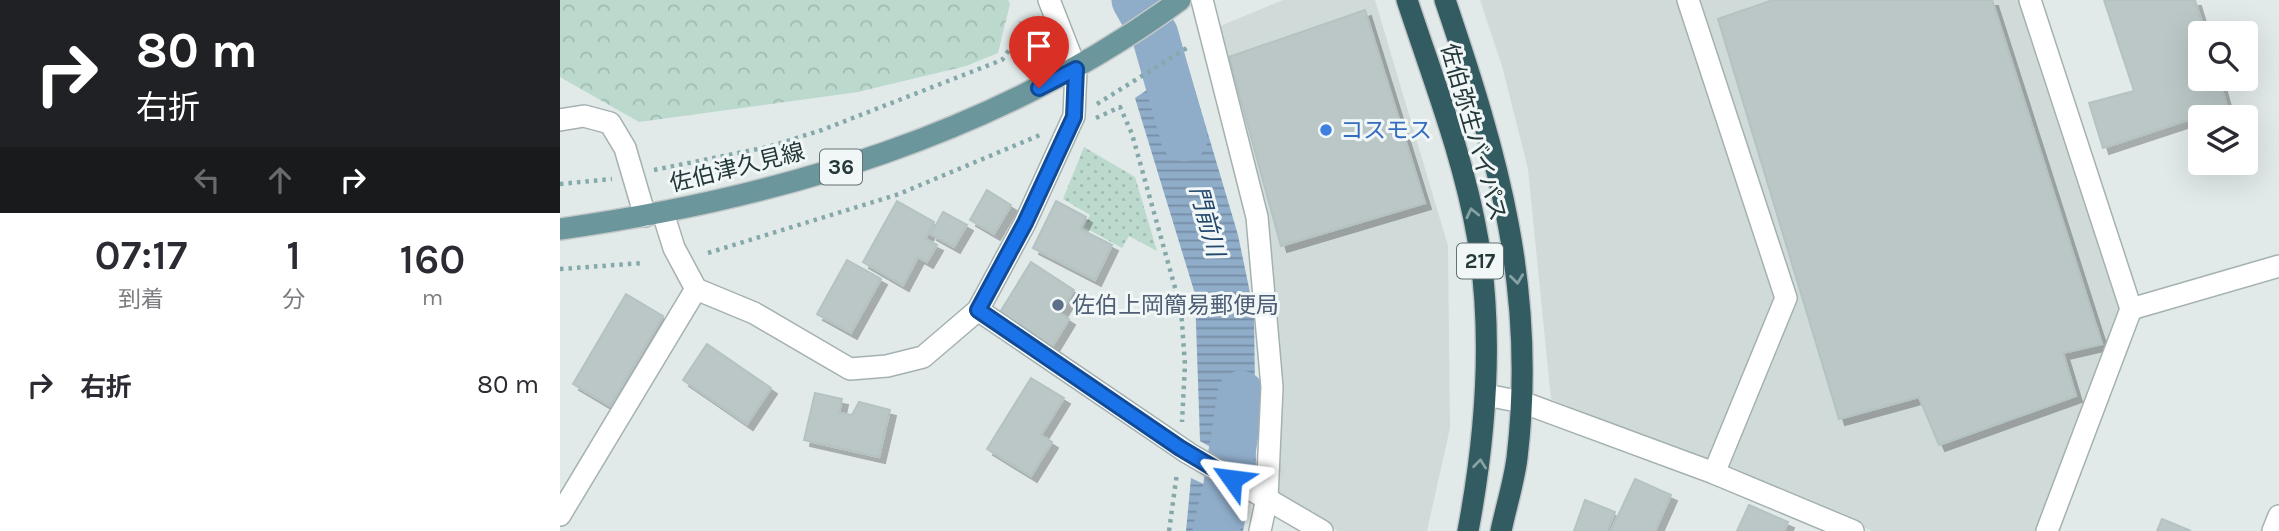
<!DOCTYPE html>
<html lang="ja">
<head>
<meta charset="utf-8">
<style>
	:root { --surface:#fff; --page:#f7f7f7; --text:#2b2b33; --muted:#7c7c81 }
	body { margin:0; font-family:Karla,"Noto Sans JP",sans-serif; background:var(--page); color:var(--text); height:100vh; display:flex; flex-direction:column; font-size:26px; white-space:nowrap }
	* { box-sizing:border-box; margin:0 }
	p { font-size:23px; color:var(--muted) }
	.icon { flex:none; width:38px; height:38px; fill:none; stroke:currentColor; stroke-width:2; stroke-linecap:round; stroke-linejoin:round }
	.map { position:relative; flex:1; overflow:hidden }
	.panel { display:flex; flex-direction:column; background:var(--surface); width:560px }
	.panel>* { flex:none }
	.banner { background:#202124; color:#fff; overflow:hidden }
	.fabs { position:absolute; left:1628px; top:21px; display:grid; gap:14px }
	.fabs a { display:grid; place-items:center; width:70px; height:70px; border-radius:7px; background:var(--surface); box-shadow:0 7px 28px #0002; font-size:35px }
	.pin { position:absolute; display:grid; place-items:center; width:60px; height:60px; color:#fff; margin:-72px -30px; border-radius:50% 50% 50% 0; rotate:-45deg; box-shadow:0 0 7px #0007 }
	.pin .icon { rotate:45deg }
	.me { position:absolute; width:77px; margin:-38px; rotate:301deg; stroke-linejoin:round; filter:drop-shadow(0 0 5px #0008) }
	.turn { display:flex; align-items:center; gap:24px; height:147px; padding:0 21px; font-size:32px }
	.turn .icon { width:91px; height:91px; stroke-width:2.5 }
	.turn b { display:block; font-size:49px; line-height:60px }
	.lanes { display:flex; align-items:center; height:66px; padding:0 21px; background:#0003; justify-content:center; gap:35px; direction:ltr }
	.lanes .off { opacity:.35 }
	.eta { display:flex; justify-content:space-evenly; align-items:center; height:119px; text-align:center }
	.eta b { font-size:42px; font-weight:600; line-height:49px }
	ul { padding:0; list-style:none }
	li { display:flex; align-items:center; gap:21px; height:105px; padding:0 21px }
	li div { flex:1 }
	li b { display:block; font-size:26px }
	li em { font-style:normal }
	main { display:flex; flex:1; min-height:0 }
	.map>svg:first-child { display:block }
</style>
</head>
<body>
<main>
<section class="panel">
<div class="banner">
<div class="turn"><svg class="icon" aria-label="right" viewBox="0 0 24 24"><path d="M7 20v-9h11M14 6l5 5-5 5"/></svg><div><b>80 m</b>右折</div></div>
<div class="lanes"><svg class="icon off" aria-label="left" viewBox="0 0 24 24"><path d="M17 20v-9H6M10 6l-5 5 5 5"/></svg><svg class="icon off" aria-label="ahead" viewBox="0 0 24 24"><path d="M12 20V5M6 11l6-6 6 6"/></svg><svg class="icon" aria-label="right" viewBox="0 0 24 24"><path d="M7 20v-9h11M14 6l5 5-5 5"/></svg></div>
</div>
<div class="eta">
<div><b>07:17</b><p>到着</p></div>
<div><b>1</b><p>分</p></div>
<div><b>160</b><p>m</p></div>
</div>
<ul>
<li><svg class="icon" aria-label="right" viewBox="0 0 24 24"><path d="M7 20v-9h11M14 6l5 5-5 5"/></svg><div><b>右折</b></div><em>80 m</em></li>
</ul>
</section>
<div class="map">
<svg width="1719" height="531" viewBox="0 0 1719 531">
	<defs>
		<pattern id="grass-dots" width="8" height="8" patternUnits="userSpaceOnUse" patternTransform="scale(1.75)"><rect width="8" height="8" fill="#bcd9ce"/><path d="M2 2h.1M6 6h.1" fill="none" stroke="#a1bbb2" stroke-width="1.8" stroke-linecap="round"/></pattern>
		<pattern id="forest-crowns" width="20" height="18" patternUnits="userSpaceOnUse" patternTransform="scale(1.75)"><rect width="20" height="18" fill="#bcd9ce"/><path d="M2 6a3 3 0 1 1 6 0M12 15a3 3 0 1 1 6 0" fill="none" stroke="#a1bbb2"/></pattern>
		<pattern id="water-rules" width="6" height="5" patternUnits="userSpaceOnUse" patternTransform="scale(1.75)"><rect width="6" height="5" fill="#8facc9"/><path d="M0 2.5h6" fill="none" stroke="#758da4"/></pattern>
		<filter id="shadow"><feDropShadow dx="6" dy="6" stdDeviation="0" flood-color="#0004"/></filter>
	</defs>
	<rect width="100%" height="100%" fill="#e1eae9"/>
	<g fill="#d0dad9">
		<polygon points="723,0 815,0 888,246 890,428 867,531 778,531 717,494 709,260 660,26"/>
		<polygon points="920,0 1118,0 1217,297 1151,465 991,399 968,169 942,66"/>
		<polygon points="1135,0 1464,0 1565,310 1479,531 1312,531 1163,468 1230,298"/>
	</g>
	<polygon fill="url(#grass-dots)" points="524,147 575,177 597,251 569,236 562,248 524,227 530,215 503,199"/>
	<polygon fill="url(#forest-crowns)" points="0,0 448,0 450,4 438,53 406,66 298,92 79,122 0,77"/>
	<g fill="url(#water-rules)">
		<polygon points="627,63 678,235 694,312 696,473 640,441 635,294 575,98"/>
		<polygon points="631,478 688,505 683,531 626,531"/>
	</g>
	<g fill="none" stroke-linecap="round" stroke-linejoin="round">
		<g stroke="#8facc9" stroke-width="47">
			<polyline points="575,0 595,35 624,138"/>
			<polyline points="656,531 666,491 681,394"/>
		</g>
	</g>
	<g fill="#bac7c6" stroke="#b4c3c2" stroke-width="2" filter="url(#shadow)">
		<polygon points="1213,0 1432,0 1542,344 1503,353 1516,396 1379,445 1359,397 1279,419 1158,19"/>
		<polygon points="1544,0 1635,0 1645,33 1640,33 1640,79 1659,79 1667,107 1543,148 1529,103 1574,91"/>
		<polygon points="805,10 865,203 721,246 669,57"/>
		<polygon points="427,190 451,205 434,234 410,220"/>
		<polygon points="337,201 374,222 365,239 377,245 367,262 358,257 343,285 303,262"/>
		<polygon points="496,201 526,217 520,229 552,245 535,280 473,248"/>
		<polygon points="383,212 407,225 394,247 371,234"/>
		<polygon points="287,260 321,279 291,333 257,314"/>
		<polygon points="471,262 514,290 500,313 509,319 492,347 439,314"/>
		<polygon points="66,294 103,316 50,406 13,384"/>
		<polygon points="147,344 211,388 187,424 123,380"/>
		<polygon points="471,378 504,398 481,435 492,442 471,476 427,449"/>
		<polygon points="255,393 282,399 279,413 292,415 299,402 330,410 319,457 244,440"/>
		<polygon points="1075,479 1111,495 1095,531 1051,531"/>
		<polygon points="1025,500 1055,512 1047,531 1014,531"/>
		<polygon points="1189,505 1228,522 1224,531 1177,531"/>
		<polygon points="1602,519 1631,531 1597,531"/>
	</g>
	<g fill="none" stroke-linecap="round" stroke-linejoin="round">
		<defs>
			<g id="minor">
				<polyline points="642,0 697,217 712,387 707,498 700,531"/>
				<polyline points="1128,0 1226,298 1154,473"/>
				<polyline points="1470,0 1571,309 1487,531"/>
				<polyline points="0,120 24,116 50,123 65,148 85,216"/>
				<polyline points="103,213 114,248 136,289 194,313 290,369 327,366 363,357 418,310 465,223 514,116 516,69 489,0"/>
				<polyline points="1571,309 1719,266"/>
				<polyline points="418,310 628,453 762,531"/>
				<polyline points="926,395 962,402 1154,473 1293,531"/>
				<polyline points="0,515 136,289"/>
				<polyline points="1713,531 1719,516"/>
			</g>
			<path id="major" d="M 0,229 C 220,198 439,133 620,0"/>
			<g id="highway">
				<path d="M 847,0 C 873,79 904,158 918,240 C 934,337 926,435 908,531"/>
				<path d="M 885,0 C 938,156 977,291 957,458 C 954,482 946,507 941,531"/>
			</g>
		</defs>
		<use href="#minor" stroke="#a5b1b1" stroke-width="24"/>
		<use href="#major" stroke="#c2c7c8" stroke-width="24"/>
		<use href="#highway" stroke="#c2c7c8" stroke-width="24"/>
		<g stroke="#85a9aa" stroke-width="4.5" stroke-dasharray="3.5 5" stroke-linecap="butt">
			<polyline points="537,104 630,46"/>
			<polyline points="536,118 560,107 572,134 621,309 625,365 622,422"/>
			<polyline points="94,170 208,147 262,130 442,60 454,43 461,22"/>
			<polyline points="0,184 52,179"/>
			<polyline points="148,253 339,194 480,135"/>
			<polyline points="0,269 83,263"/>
			<polyline points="609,531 617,473"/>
		</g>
		<use href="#minor" stroke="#fff" stroke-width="21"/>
		<use href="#major" stroke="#6b969b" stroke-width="21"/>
		<use href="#highway" stroke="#335b62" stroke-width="21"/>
	</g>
	<defs><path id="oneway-chevron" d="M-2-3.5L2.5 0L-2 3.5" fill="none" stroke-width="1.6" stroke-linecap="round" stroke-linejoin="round" transform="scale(1.75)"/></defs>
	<g stroke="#88a1a5">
		<use href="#oneway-chevron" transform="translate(912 213) rotate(-103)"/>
		<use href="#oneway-chevron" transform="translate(957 279) rotate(83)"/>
		<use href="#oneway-chevron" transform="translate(920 464) rotate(-84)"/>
	</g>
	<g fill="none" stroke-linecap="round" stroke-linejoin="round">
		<defs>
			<polyline id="route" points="479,88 516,69 514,117 465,223 418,310 620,448 672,479"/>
		</defs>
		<use href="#route" stroke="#114b97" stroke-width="18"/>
		<use href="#route" stroke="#1a73e8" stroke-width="12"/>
	</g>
	<circle fill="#3f7fe0" stroke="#f1f7f6" stroke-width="2.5" cx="766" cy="130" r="7"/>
	<circle fill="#5c6f8a" stroke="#f1f7f6" stroke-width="2.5" cx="498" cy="305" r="7"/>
	<g text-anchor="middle" stroke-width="6" stroke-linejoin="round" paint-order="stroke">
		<g fill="#f1f7f6" stroke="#627172" stroke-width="2">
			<rect x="260" y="149.5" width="42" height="35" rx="5"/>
			<rect x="897" y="243.5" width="46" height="35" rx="5"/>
		</g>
		<g font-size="21" font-weight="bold" fill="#243739">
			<text x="281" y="174">36</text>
			<text x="920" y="268">217</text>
		</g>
		<g font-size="23" fill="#366cbe" stroke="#f1f7f6" text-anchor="start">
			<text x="780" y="138">コスモス</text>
		</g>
		<g font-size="23" fill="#243739" stroke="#f1f7f6">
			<text transform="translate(914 132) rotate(74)" y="8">佐伯弥生バイパス</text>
			<text transform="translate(177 167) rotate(-14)" y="8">佐伯津久見線</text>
		</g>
		<g font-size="23" fill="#4e5e75" stroke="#f1f7f6" text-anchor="start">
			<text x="512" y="313">佐伯上岡簡易郵便局</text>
		</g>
		<g font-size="24" font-style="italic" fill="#25486e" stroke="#f1f7f6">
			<text transform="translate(647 221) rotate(75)" y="8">門前川</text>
		</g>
	</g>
</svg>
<div class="fabs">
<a><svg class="icon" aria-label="search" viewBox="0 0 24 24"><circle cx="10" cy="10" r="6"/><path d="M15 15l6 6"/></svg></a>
<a><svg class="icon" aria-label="layers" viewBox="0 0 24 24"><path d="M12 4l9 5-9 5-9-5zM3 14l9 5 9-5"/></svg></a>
</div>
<div class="pin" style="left:479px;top:88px;background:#d93025"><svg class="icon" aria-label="arrive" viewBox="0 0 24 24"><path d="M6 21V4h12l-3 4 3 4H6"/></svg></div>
<svg class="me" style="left:672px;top:479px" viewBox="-20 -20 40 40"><path d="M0-17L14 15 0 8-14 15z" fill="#1a73e8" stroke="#fff" stroke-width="4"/></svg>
</div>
</main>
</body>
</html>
